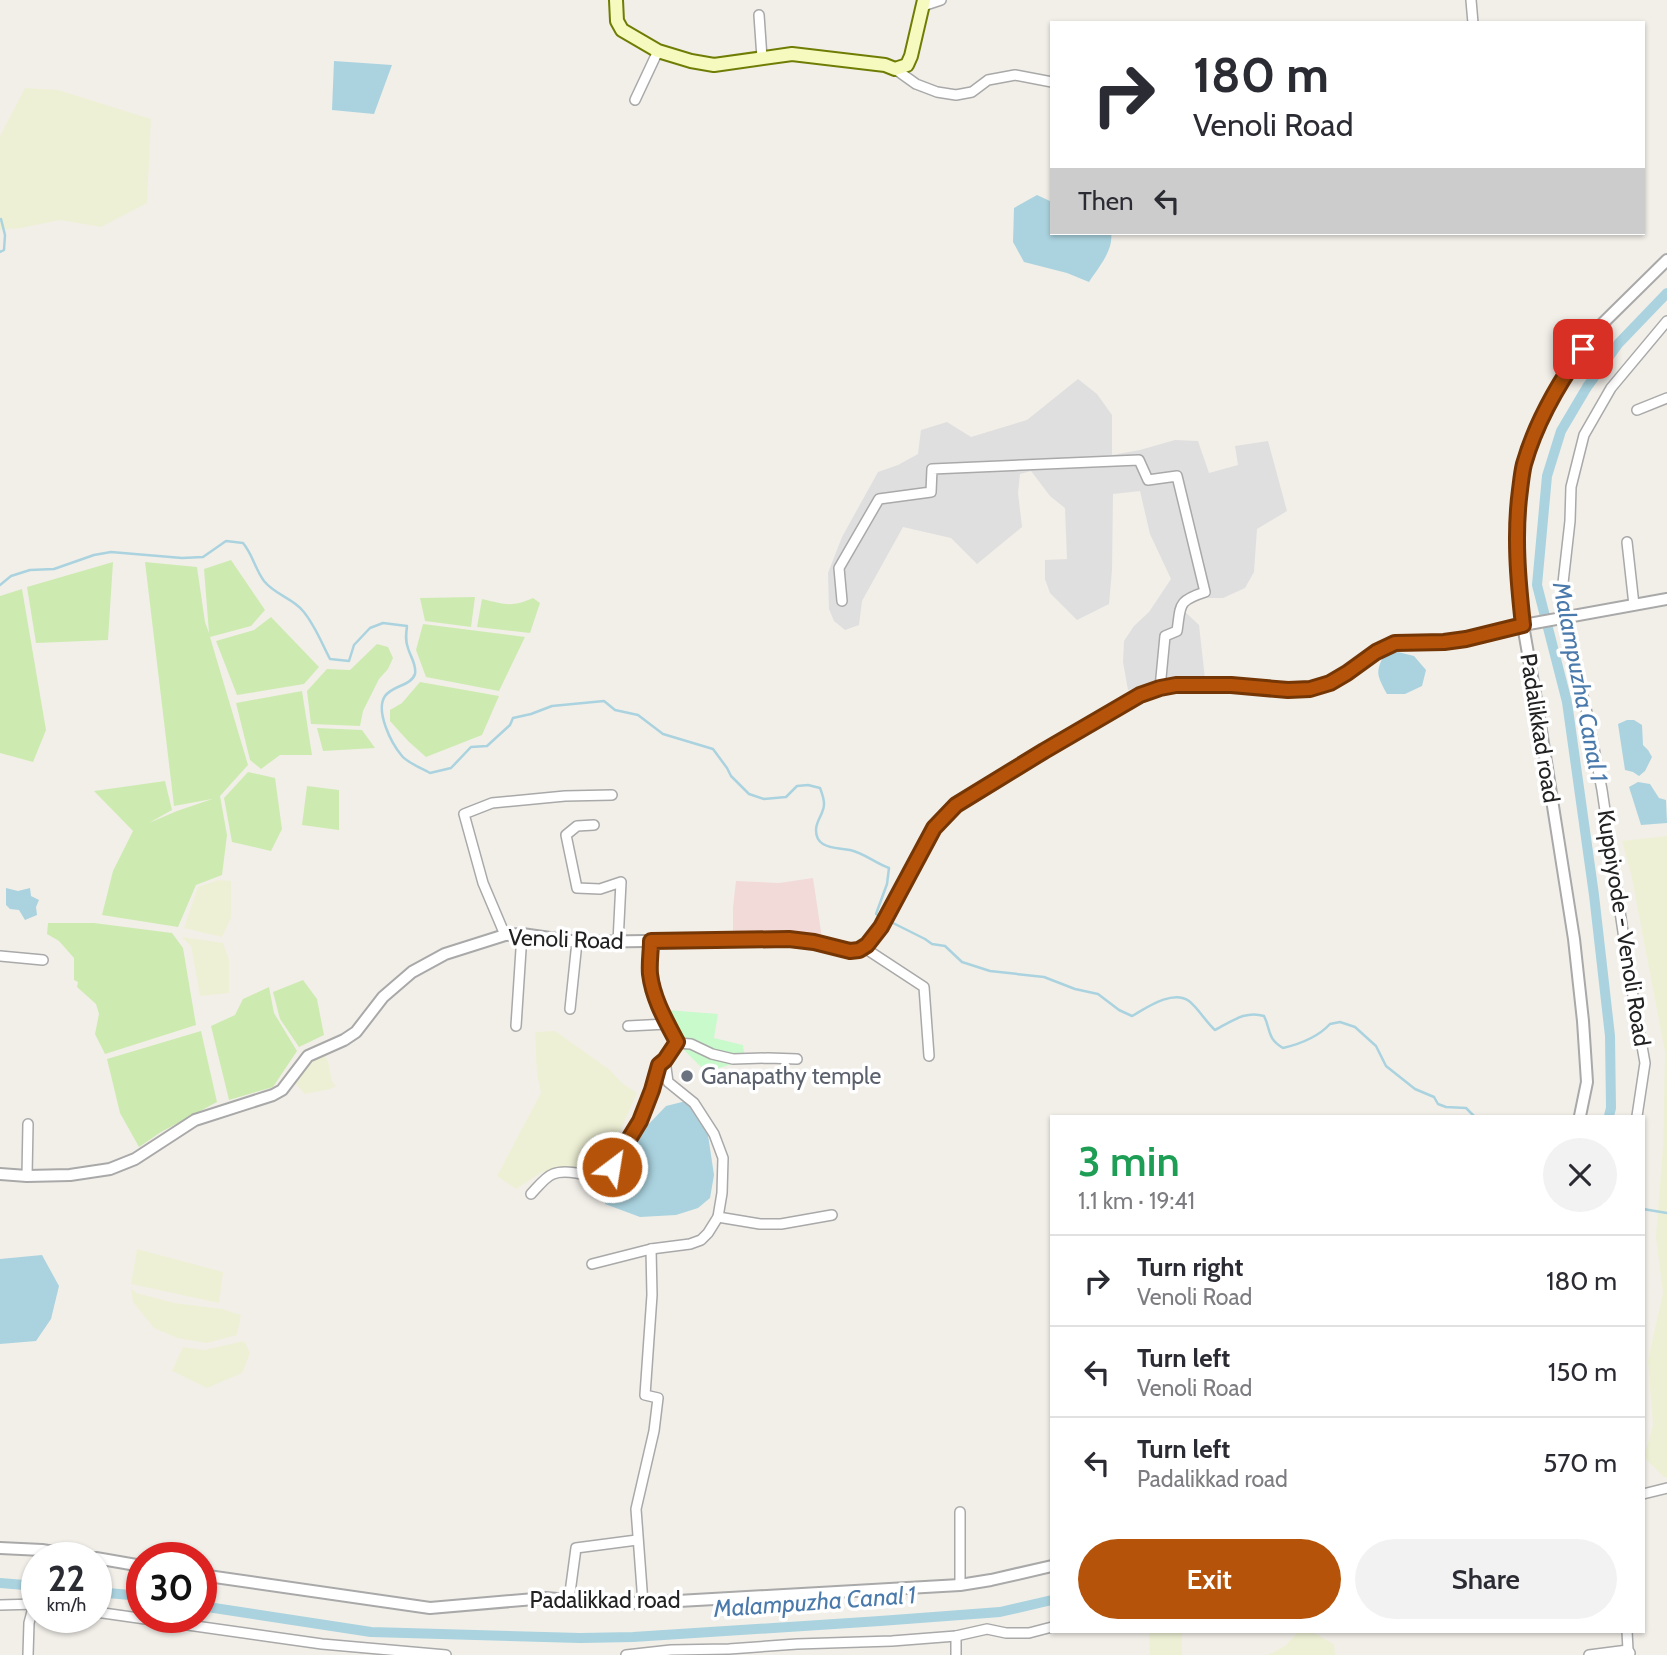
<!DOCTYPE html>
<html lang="en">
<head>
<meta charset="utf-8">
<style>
	:root { --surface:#fff; --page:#f2f2f3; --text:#2b2b33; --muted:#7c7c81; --line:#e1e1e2; --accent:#b45309 }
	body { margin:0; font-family:Cabin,sans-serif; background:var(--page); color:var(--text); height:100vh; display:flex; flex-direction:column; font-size:26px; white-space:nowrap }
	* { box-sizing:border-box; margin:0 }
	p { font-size:23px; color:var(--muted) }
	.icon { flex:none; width:38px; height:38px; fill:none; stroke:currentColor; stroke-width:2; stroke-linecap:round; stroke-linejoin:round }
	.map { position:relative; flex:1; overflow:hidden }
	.panel { position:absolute; left:1050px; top:1115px; width:595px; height:518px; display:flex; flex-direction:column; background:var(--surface); border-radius:0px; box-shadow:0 2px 5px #0004 }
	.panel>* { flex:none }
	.top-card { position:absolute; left:1050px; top:21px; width:595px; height:214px; border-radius:0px; box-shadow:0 2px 5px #0004; background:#fff; color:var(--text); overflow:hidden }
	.speed { position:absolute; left:21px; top:1542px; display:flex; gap:14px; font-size:35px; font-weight:700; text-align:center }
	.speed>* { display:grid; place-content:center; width:91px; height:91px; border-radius:50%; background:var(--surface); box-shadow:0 2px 5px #0004; line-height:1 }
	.speed small { font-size:18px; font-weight:400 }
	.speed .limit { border:10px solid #d22; background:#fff; color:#111 }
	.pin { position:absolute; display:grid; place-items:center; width:60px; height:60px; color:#fff; margin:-30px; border-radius:14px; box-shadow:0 4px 10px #0006 }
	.me { position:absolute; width:77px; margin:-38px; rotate:31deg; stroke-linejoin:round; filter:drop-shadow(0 0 5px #0008) }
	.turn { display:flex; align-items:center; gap:24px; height:147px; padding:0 28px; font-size:32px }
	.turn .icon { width:91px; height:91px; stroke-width:2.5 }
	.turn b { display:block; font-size:49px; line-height:60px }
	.then { display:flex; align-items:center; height:66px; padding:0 28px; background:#0003; gap:14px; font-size:26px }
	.round { display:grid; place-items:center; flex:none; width:74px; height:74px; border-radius:37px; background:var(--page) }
	.overview { display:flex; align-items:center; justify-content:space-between; height:119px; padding:0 28px }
	h1 { font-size:42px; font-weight:600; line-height:52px; color:#1e9e55 }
	.cta { display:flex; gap:14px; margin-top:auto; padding:14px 28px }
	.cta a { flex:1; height:80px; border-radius:42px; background:var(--accent); color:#fff; font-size:28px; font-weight:600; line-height:80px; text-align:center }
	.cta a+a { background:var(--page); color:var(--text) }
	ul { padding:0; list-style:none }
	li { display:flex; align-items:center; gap:21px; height:91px; padding:0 28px; border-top:2px solid var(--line) }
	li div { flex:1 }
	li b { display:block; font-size:26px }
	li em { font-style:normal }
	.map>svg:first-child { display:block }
</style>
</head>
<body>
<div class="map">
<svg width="1667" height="1655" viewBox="0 0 1667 1655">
	<rect width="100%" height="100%" fill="#f2efe9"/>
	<polygon fill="#e0dfdf" points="1078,379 1097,394 1112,415 1112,455 1140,450 1175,440 1198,441 1209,473 1238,465 1235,446 1268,441 1287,511 1257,529 1254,572 1245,588 1223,598 1195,598 1184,611 1199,625 1205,679 1166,680 1128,690 1123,662 1124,641 1134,626 1149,612 1171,579 1150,534 1140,491 1113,494 1112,570 1109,604 1077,620 1050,593 1045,579 1045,560 1067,559 1065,508 1050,496 1031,471 1020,474 1018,493 1022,527 977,564 951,538 903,527 862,601 859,625 845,630 834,621 829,609 828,573 842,537 878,472 898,465 918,454 921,430 947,422 971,437 1027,420"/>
	<polygon fill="#f2dad9" points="813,878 822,938 769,934 733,937 733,907 736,881 779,883"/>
	<g fill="#eef0d5">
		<polygon points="25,88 58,90 151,119 147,203 101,227 60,220 21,228 0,230 0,136"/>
		<polygon points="1667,836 1667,1477 1664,1477 1644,1457 1653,1425 1648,1360 1663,1293 1656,1237 1663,1146 1665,1052 1631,874 1622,841"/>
		<polygon points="218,880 231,881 231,918 222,937 184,928 198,887"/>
		<polygon points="182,937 223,943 229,960 229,993 200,996 191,946"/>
		<polygon points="555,1031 610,1070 622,1083 637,1093 620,1131 596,1166 542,1172 516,1189 497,1176 541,1093 537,1074 535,1032"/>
		<polygon points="323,1052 328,1061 332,1081 336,1086 330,1089 305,1094 294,1082 310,1060"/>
		<polygon points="137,1249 223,1272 219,1303 131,1284"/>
		<polygon points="131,1288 136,1293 175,1303 222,1309 241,1315 237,1335 207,1343 177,1338 154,1328 133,1302"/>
		<polygon points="244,1341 250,1353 242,1373 207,1388 172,1371 183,1347 204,1350"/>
		<polygon points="1149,1631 1182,1631 1182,1655 1150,1655"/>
		<polygon points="1299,1631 1310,1631 1334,1644 1335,1655 1268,1655 1285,1646"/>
	</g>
	<g fill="#cdebb0">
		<polygon points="231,560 265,610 251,626 210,637 248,765 220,796 227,835 222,875 196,885 178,927 102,915 113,871 133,831 94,791 165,781 172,810 149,823 177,811 212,799 174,806 145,562 197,567 205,622 209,633 204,569"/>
		<polygon points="113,562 108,640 36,643 27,587"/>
		<polygon points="22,589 46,730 33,762 0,753 0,596"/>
		<polygon points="475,597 471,627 425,621 420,598"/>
		<path d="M 533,598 L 540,603 L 530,633 L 477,627 L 482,599 C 504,604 511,608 533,598 Z"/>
		<polygon points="271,617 319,667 304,684 237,695 216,641 254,630"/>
		<polygon points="423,624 525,637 499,691 426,677 416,650"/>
		<polygon points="377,644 388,647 393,658 388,669 379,679 363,711 360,726 311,724 307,691 327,669 350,670"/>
		<polygon points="420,682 499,696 482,735 426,757 408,741 390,721 390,710 402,703"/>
		<polygon points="302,691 312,755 280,755 261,769 250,760 236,703"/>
		<polygon points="317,728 362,730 375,748 323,751"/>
		<polygon points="248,772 275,778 282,829 271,851 232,842 224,798"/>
		<polygon points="307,786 339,790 339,830 302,825"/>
		<polygon points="48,923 94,923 172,933 183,948 196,1025 105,1054 95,1034 99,1014 96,1004 77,987 78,982 74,980 74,958 59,941 47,934"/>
		<polygon points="303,980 317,999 324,1035 299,1047 280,1019 273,992"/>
		<polygon points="269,987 274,1013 297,1051 273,1087 229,1100 211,1026 235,1015 243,999"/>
		<polygon points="201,1031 217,1102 161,1132 139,1147 120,1113 107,1059"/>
	</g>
	<polygon fill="#c8facc" points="667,1010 718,1014 714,1038 743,1045 745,1060 706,1072 681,1047"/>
	<g fill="#aad3df">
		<polygon points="334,61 392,65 374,114 332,110"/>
		<path d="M 1037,195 L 1052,202 L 1052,233 L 1111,233 C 1114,250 1098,268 1089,282 L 1067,273 L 1024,262 L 1013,242 L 1014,208 Z"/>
		<path d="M 1398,652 L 1414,656 L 1426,670 L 1422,686 L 1405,694 L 1387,694 C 1378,677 1374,672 1385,654 Z"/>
		<polygon points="1627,720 1634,720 1642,725 1643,745 1648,750 1652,757 1645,771 1639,776 1633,772 1625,770 1618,724"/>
		<polygon points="1638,782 1650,784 1659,798 1666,800 1667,823 1641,825 1629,787"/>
		<polygon points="6,888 18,891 30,888 31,896 39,900 36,907 37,915 25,920 19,910 10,909 6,905"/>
		<polygon points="686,1101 708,1135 714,1175 710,1198 698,1208 676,1215 640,1217 605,1204 610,1185 646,1127 666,1106"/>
		<polygon points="42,1255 59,1286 51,1319 36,1341 0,1344 0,1259"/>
	</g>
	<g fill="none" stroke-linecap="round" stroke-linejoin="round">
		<g stroke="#aad3df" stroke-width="2.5">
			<polyline points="0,252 4,250 5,235 1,219"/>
			<path d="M 0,585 L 11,576 L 30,570 L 54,569 L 94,555 L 111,552 L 182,558 L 203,557 L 226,541 L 243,543 C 253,555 255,569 264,581 C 275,595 293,598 303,611 C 315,625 322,644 330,659 L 349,661 L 354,645 L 370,628 L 383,623 L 407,626 C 406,634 405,641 408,648 C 410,656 417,665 415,674 C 411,686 393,685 385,696 C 375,711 391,743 402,756 C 408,763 421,768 430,773 L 451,768 L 471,747 L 487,746 L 510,725 L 513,718 L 531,714 L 552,706 L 604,701 L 615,710 L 638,715 L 663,734 L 713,749 L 727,768 L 731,776 L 749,794 L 764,799 L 786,797 L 797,786 L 808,785 L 820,788 C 822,793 824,799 824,804 C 824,814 816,820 816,830 C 816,836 818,841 823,844 C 831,849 841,848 850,850 C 864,853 875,863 889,868 L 887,884 L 876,914 L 883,918"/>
			<path d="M 889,921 L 925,939 L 932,944 L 945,946 L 962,962 L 990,971 L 1044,977 L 1075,989 L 1098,994 L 1119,1010 L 1132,1016 C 1146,1008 1173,989 1189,1001 C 1198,1008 1206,1022 1215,1030 C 1231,1022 1245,1010 1264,1016 C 1271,1030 1267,1039 1283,1048 C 1300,1044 1318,1037 1330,1024 L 1340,1022 L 1355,1027 L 1376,1046 L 1386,1066 L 1415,1089 L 1434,1097 L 1438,1104 L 1446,1107 L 1466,1108 L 1474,1116"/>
			<polyline points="1643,1209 1667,1213"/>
		</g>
		<g stroke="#aad3df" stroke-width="10">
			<polyline points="1609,1116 1611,1108 1610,1036 1594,895 1567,702 1537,585 1547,476 1561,431 1587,387 1618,344 1667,293"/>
			<polyline points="0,1583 37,1586"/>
			<polyline points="96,1592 142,1596"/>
			<polyline points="201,1606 371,1632 580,1638 633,1637 880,1621 1000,1612 1052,1600"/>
		</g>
		<defs>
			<g id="minor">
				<polyline points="1471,0 1473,23"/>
				<polyline points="923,6 941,0"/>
				<polyline points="759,15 762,58"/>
				<polyline points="895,69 916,84 937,92 956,95 972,92 988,80 1015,75 1052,82"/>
				<polyline points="635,100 658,51"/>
				<polyline points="1637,410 1667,398"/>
				<polyline points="1627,542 1634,605"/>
				<path d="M 842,601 L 839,568 L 879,499 L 931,492 L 932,469 L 1139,460 L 1148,480 L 1177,476 L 1205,592 C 1177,601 1181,605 1177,631 L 1165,636 L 1160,688"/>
				<polyline points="594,825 577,826 566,835 577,888 600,889 621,882 618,942"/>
				<polyline points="505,935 483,883 464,814 492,803 565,796 612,795"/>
				<polyline points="863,947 924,987 929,1056"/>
				<polyline points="0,956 43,960"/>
				<polyline points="570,1009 577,942"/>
				<polyline points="516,1026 522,934"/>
				<polyline points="628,1026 667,1024"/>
				<polyline points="677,1043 691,1044 712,1054 733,1059 768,1058 797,1059"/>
				<polyline points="1637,1116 1645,1063 1630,979 1602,790 1588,717 1564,618 1563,583 1570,521 1571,487 1584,435 1611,388 1667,321"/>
				<polyline points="27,1176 28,1124"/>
				<path d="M 531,1194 C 537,1188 545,1177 553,1174 C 565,1169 588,1175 600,1179 L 612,1167 L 640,1121 L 652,1090 L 659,1065 L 665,1060 L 677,1043 C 666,1021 653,999 650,974 C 649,963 650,952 651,941"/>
				<polyline points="718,1217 760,1224 781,1224 832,1215"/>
				<polyline points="592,1264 651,1249 690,1244 701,1240 708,1233 718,1217 722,1193 723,1158 714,1134 694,1103 668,1082 665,1060"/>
				<polyline points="1643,1494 1667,1488"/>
				<polyline points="960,1512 960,1585"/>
				<polyline points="569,1600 576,1548 637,1540"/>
				<polyline points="643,1603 636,1509 654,1431 658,1398 645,1395 652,1295 651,1249"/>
				<polyline points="0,1605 37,1604"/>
				<polyline points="96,1612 322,1644 446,1655"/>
				<polyline points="1627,1631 1628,1650 1630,1653"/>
				<polyline points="956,1636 956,1655"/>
				<polyline points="28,1655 29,1623 34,1604"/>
				<polyline points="626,1655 671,1650 729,1649 797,1644 892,1641 956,1636 987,1629 1006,1633 1029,1633 1052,1627"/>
				<polyline points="1589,1655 1628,1650"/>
			</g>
			<g id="tertiary">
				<polyline points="1580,1116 1587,1082 1583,1021 1574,939 1537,705 1523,625 1518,574 1517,511 1523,466 1538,424 1567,371 1599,327 1667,260"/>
				<polyline points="0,1174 27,1176 70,1175 110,1169 135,1159 195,1120 273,1095 282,1090 308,1056 344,1040 356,1032 383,997 412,972 445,954 505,935 522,934 578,942 789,939 814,942 850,951 859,949 867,945 881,927 935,828 956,805 1044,751 1140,695 1160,688 1176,685 1231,685 1288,690 1310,689 1330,683 1347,673 1376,652 1395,643 1444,642 1466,639 1523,625 1667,599"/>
				<polyline points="0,1548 42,1550 91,1558"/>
				<polyline points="96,1558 142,1566"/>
				<polyline points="201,1575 430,1608 546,1598 591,1602 643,1603 960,1585 991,1580 1052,1566"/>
			</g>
			<polyline id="secondary" points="616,0 617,21 622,30 658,51 691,61 714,65 792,54 885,65 895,69 907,65 911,56 924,0"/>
		</defs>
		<use href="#minor" stroke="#a9a9a9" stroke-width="12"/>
		<use href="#tertiary" stroke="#a9a9a9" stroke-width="14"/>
		<use href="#secondary" stroke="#707d05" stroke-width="16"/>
		<use href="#minor" stroke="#fff" stroke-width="9"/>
		<use href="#tertiary" stroke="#fff" stroke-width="10"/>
		<use href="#secondary" stroke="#f7fabf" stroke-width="12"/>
	</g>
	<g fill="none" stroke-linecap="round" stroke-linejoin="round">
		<defs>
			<path id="route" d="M 612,1167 L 640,1121 L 652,1090 L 659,1065 L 665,1060 L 677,1042 C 666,1021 653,999 650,974 C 649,963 651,952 651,941 L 789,939 L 814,942 L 850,951 L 859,950 L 867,945 L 881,927 L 934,828 L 956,805 L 1044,751 L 1140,695 L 1160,688 L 1176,685 L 1231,685 L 1288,690 L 1310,689 L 1330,683 L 1347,673 L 1376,652 L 1395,643 L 1444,642 L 1466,639 L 1523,625 C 1518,580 1514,535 1520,490 C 1521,482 1522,472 1524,464 C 1536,422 1558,384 1583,349"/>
		</defs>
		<use href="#route" stroke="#753606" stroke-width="18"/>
		<use href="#route" stroke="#b45309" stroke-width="12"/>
	</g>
	<circle fill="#6b7280" stroke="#fff" stroke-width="2.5" cx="687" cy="1076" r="7"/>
	<g text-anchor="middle" stroke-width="7" stroke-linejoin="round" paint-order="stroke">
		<g font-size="23" fill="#222" stroke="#fff">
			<text transform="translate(1540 728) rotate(81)" y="8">Padalikkad road</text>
			<text transform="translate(1624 928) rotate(81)" y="8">Kuppiyode - Venoli Road</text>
			<text transform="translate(566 939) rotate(2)" y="8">Venoli Road</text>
			<text x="605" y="1608">Padalikkad road</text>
		</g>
		<g font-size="23" fill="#5b616d" stroke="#fff" text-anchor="start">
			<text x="701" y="1084">Ganapathy temple</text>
		</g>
		<g font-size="24" font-style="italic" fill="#4a7aab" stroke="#fff">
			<text transform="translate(1580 682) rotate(79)" y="8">Malampuzha Canal 1</text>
			<text transform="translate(815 1602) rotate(-4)" y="8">Malampuzha Canal 1</text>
		</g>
	</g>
</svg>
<div class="speed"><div>22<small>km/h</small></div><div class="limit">30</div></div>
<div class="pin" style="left:1583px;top:349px;background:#d93025"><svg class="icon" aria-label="arrive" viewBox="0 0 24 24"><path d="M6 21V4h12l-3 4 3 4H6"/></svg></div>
<svg class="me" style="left:612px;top:1167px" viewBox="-20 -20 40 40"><circle r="17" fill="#b45309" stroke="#fff" stroke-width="3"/><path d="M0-11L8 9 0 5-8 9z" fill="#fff"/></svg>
<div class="top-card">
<div class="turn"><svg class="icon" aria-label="right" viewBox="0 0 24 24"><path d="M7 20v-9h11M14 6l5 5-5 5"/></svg><div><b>180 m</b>Venoli Road</div></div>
<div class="then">Then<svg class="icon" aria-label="left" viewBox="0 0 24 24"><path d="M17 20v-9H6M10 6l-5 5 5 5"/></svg></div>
</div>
<section class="panel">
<div class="overview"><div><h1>3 min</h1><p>1.1 km · 19:41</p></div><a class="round"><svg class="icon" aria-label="close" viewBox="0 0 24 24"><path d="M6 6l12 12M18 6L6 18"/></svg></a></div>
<ul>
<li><svg class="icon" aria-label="right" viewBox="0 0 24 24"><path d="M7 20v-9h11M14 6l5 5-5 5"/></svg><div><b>Turn right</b><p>Venoli Road</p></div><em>180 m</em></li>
<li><svg class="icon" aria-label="left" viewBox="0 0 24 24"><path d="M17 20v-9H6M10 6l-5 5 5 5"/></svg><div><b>Turn left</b><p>Venoli Road</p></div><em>150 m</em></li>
<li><svg class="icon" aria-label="left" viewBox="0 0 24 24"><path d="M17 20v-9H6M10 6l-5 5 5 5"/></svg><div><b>Turn left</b><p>Padalikkad road</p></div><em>570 m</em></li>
</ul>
<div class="cta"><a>Exit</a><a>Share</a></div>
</section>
</div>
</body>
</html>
